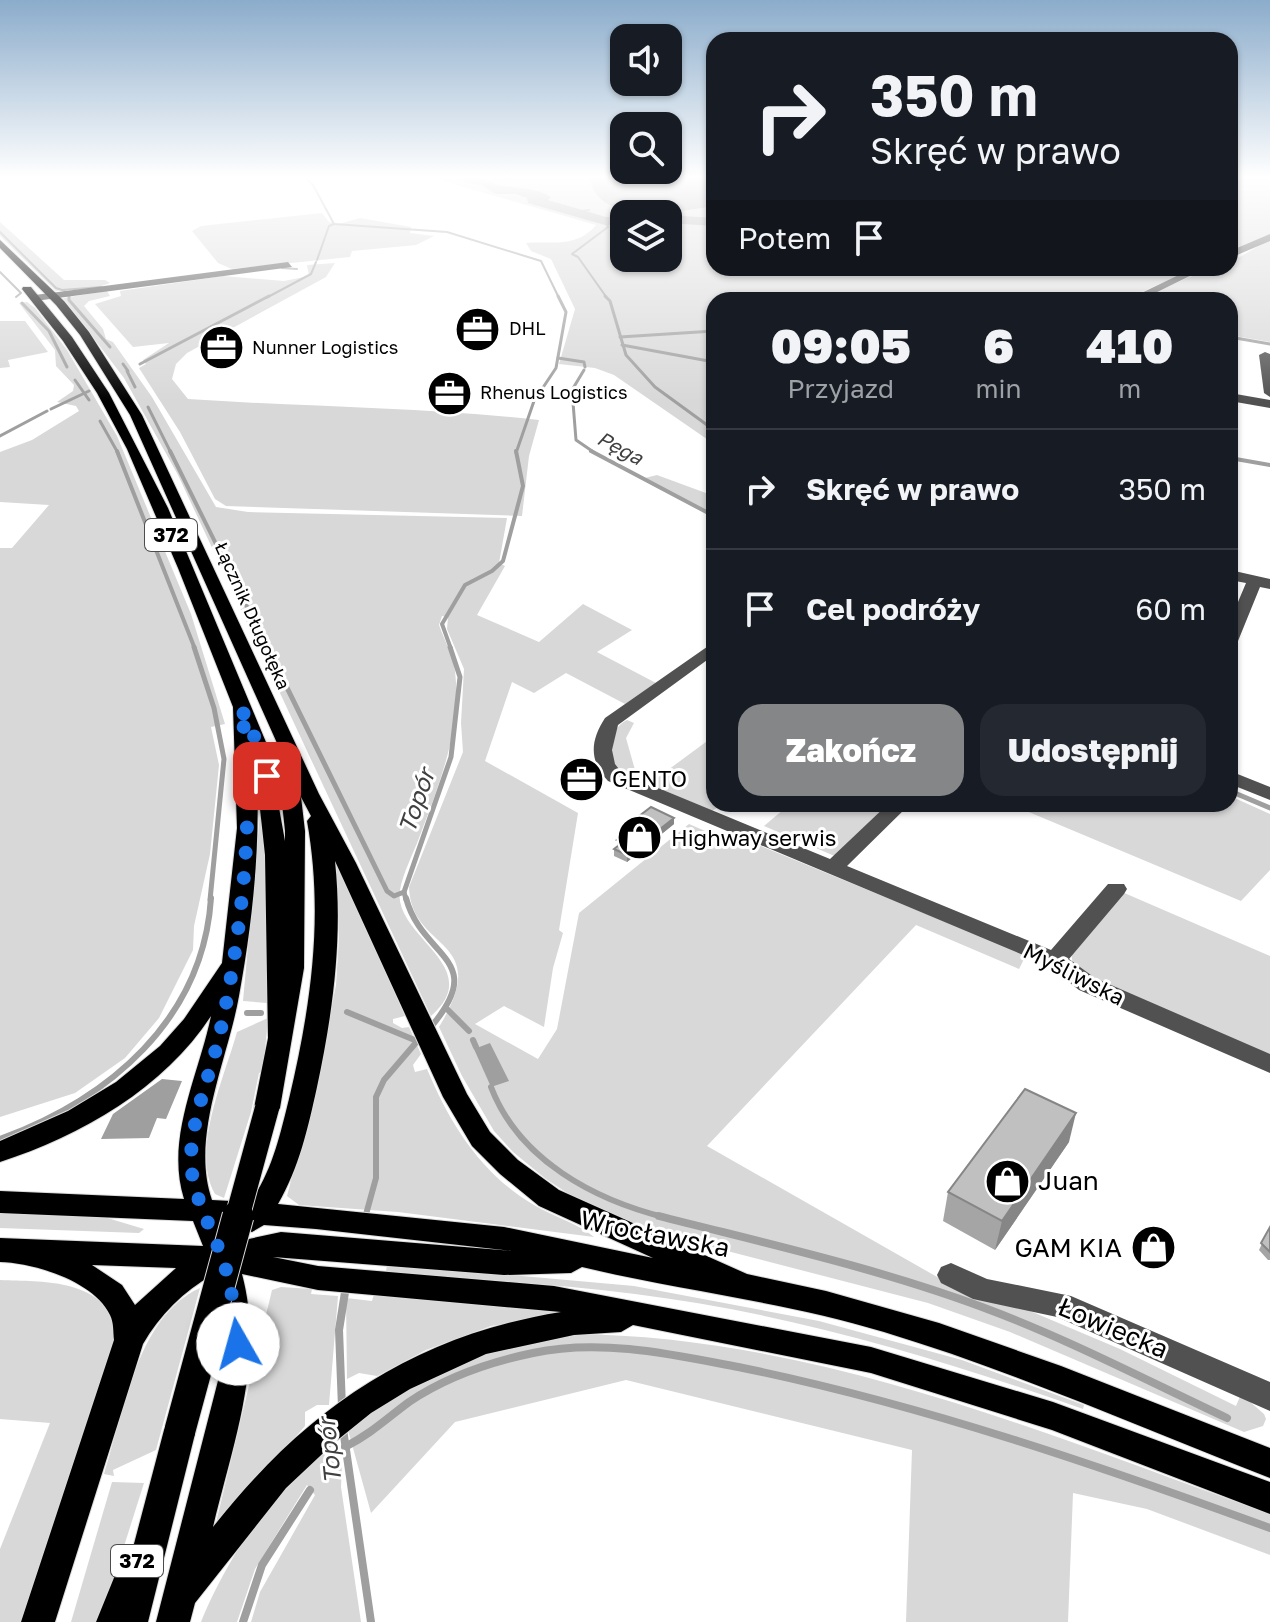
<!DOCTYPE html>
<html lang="pl">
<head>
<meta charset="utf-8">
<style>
	:root { --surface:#171b24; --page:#242831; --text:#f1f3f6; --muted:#9ea1a6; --line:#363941; --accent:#858687 }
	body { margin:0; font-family:"Golos Text",sans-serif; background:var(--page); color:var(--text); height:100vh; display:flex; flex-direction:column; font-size:30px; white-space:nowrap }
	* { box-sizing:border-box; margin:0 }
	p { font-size:26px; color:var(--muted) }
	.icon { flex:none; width:44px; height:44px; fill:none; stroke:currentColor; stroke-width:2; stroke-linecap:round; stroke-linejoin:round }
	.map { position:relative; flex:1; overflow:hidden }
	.side { position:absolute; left:706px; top:292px; width:532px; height:520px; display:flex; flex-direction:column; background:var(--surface); border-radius:24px; box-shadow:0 2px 6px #0004 }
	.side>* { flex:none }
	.top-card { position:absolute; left:706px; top:32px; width:532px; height:244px; border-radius:24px; box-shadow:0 2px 6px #0004; background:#171b24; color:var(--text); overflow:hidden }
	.tools { position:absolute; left:610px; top:24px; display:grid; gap:16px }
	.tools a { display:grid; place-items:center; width:72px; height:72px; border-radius:16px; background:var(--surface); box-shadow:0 2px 6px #0004; font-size:40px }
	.pin { position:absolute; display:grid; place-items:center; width:68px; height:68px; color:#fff; margin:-34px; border-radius:16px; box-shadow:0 4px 12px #0006 }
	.me { position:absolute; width:88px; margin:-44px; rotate:353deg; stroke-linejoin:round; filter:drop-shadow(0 0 6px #0008) }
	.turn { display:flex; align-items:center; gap:28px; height:168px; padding:0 32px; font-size:36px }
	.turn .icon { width:104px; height:104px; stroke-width:2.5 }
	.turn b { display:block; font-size:56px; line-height:68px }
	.then { display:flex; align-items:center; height:76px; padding:0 32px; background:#0003; gap:16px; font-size:30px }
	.eta { display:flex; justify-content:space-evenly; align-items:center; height:136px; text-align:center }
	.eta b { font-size:48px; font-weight:800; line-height:56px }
	.primary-button { display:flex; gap:16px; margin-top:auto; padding:16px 32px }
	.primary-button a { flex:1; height:92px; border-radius:24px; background:var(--accent); color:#fff; font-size:32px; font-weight:800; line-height:92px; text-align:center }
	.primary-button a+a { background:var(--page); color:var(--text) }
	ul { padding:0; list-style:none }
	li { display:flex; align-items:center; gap:24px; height:120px; padding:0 32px; border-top:2px solid var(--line) }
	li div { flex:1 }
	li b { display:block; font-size:30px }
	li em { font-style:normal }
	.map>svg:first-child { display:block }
</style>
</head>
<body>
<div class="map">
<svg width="1270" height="1622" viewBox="0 0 1270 1622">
	<rect width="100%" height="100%" fill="#fff"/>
	<g fill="#d8d8d8" fill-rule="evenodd">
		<path d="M 422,175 L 589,175 C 595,228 678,212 714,206 L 714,268 L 1194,268 L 1125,300 L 714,300 L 714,444 L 614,375 L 595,368 L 559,364 L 575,309 L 551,259 L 531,251 L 526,243 C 553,241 577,248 596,225 C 538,208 480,192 422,175 ZM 624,214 L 668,214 L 668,258 L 624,258 Z"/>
		<polygon points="1230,175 1270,175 1270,235 1230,253"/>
		<polygon points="322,213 329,222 339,224 360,218 411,227 410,233 434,236 416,245 352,251 350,257 232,269 218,263 192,231 201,226"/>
		<polygon points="0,222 64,280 105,280 110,283 99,287 56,291 0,236"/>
		<path d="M 1270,239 L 1270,342 L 1230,335 L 1230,300 L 1140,300 C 1168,288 1199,268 1230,268 L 1230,263 Z"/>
		<path d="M 335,263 L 326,277 L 187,353 L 176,364 L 172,379 L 188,399 C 305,407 422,407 539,420 L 529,456 L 522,516 L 226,506 L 215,499 L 180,432 L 139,368 L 146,364 L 143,360 L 169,343 L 133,347 L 95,304 L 121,296 L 120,291 L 223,276 L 284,281 L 309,276 L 307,265 Z"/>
		<path d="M 107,291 L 110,296 L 89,301 L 84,306 L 103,329 L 106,339 L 113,342 L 152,397 L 216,507 L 248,512 L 507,518 L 499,563 L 505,566 L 477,615 L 539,642 L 583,604 L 632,630 L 597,652 L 656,683 L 625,704 L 566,673 L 534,693 L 512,682 L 485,761 L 578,813 L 559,930 L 563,933 L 553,968 L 544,1027 L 504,1006 L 475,1024 L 538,1059 L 557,1029 L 579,913 L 689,824 L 740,846 L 751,842 L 1026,955 L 1019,969 L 916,925 L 707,1146 L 946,1282 L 1016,1305 L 1120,1349 L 1236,1406 L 1241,1394 L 1264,1414 L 1266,1419 L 1263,1426 L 1244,1432 L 1010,1332 L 928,1303 L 673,1237 L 631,1224 L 584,1204 L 546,1179 L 513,1152 L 494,1131 L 462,1076 L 439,1027 C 495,936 411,953 409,887 L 463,752 L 461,723 L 464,669 L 447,629 L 448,617 L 442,616 L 439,625 C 444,639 453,656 455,671 C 462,729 439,785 419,838 C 413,854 403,873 400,890 C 392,937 488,966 431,1016 L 178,475 L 124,378 L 63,298 Z"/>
		<polygon points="27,302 35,308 67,350 117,436 191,614 225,724 211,727 219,765 210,854 194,926 193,950 159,1018 125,1058 75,1093 0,1117 0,548 12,548 49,505 0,502 0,452 32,440 79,411 76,406 57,402 73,391 74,385 56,366 55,350 19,303"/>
		<polygon points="0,321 25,321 48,352 8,360 10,367 0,368"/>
		<polygon points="657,475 714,496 714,515 645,478"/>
		<path d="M 627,720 L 634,723 L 626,738 L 635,770 L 622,774 C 605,762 607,729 627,720 Z"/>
		<polygon points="714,736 714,804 723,804 712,811 649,784"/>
		<polygon points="262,792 270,941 267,1003 243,1001"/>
		<polygon points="1230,796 1270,814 1270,870 1241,901 1024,810 1029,804 1230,804"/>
		<polygon points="790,804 892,804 837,857 764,826"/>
		<path d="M 336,862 L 405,1016 L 393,1019 L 393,1023 L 402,1028 L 409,1027 L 421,1054 L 413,1065 L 415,1072 L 427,1069 C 450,1124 481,1174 534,1205 C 552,1216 579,1224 594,1237 L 398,1212 L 299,1205 L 287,1196 L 319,1072 L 336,985 L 339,937 Z"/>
		<polygon points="1122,892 1270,956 1270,1055 1106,987 1073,966 1071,951"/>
		<path d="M 268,1018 L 263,1072 L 259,1073 L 251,1112 L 224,1198 L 215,1194 C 190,1151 225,1076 237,1032 Z"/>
		<polygon points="0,1213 104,1217 144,1229 139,1233 0,1228"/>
		<path d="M 387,1264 L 634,1286 L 819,1321 L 962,1360 L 1084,1405 L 1083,1409 C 938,1358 789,1313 635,1294 C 553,1283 469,1280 386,1272 Z"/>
		<path d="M 0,1280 C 44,1282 95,1278 118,1324 L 113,1354 L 23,1622 L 0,1622 L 0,1549 L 50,1423 L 0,1419 Z"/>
		<polygon points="281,1287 312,1289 311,1294 338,1296 329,1405 317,1405 305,1412 305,1426 214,1531 272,1290"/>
		<path d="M 200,1288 L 156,1450 L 113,1470 L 114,1476 L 104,1474 C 123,1415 137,1316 200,1288 Z"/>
		<polygon points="374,1294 555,1309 572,1313 491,1326 426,1350 377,1376 359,1373 347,1379 346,1298 372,1301"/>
		<path d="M 573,1334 C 816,1336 1046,1434 1270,1514 L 1270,1555 L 1147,1509 L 1073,1493 L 1068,1622 L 906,1622 L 912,1450 L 626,1380 L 455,1422 L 371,1513 L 348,1430 C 378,1407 424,1375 458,1360 C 495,1345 534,1340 573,1334 Z"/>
		<path d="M 325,1448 L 330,1448 L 334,1463 L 342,1461 L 341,1487 L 361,1622 L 251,1622 L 260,1592 L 315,1495 L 307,1485 L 255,1569 L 237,1622 L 201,1622 C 222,1569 277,1477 325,1448 Z"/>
		<polygon points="112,1482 144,1483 100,1622 71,1622"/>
	</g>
	<g fill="#9f9f9f">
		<path d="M 589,175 L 714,175 L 714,206 C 678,212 595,228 589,175 Z"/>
		<polygon points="490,1043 509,1081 491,1087 474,1049"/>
		<polygon points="162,1079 182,1081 166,1119 157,1118 149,1138 101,1139 113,1114"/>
	</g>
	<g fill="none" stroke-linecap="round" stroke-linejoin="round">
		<g stroke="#9f9f9f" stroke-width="2">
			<polyline points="303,175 313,185 334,224 447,232 541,261 559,298"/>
			<polyline points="575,212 589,210"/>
			<polyline points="605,221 608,227 572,254 578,257 607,298"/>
			<polyline points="0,232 56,288 65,291"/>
			<polyline points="317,260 329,226 334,224"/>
			<polyline points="282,268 297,269"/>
			<polyline points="0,272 21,293 16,297"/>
			<polyline points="62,290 101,287"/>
			<polyline points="266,298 311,274 316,262"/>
		</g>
		<g stroke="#9f9f9f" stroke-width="3">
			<polyline points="69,296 69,300 110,347"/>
			<polyline points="605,296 610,301 626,355 655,387 714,430"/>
			<polyline points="22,303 49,331 67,367"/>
			<polyline points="620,337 714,331"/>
			<polyline points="1230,337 1270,344"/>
			<polyline points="622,345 714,362"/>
			<polyline points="558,358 584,362 585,367"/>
			<polyline points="123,364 128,371"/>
			<polyline points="140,364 269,296"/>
			<polyline points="584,370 572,390 576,440 595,453"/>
			<polyline points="127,371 135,387"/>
			<polyline points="75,380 89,400"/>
			<polyline points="148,407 171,453"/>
			<polyline points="51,409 89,391"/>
			<polyline points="100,421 118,453"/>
			<polyline points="0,436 47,411"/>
			<polyline points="516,453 534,401 556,368 566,312 558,296"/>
		</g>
		<g stroke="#9f9f9f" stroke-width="4">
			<polyline points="117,451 195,649"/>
			<polyline points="170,451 268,649"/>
			<polyline points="591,451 714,516"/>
			<polyline points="1230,458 1270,465"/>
			<polyline points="451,649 442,624 465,585 492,571 503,561 523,486 516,451"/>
		</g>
		<g stroke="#9f9f9f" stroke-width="5">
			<polyline points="194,647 214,708 224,759 210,900"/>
			<polyline points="267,647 387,891 394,896 404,892"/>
			<polyline points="1230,791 1270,808"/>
			<polyline points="406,900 404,892 451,757 460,677 450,647"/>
		</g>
		<g stroke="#9f9f9f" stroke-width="6">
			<path d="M 406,898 C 422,959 490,958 430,1028"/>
			<polyline points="446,1008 469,1031"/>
			<polyline points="347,1012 417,1041"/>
			<polyline points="247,1013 261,1013"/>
			<polyline points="473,1040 476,1047"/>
			<path d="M 491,1087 C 519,1160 594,1200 667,1218"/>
			<path d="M 0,1139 C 109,1099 203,1020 211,898"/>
			<polyline points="365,1218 376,1178 376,1097 384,1080 420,1038"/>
		</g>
		<g stroke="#9f9f9f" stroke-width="8">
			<path d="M 659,1216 C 768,1244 877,1268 982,1307 C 1066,1338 1146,1380 1227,1418"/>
			<polyline points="342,1407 339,1330 346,1286"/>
			<polyline points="343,1429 371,1622"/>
			<path d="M 345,1447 C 372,1433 386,1419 409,1402 C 446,1377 490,1362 533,1353 C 602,1338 675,1355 743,1368 C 923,1405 1097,1465 1270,1528"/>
			<polyline points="243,1622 262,1565 310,1490"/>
		</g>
		<g fill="#9f9f9f" fill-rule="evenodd">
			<path d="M 468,175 L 481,175 L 478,178 C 488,179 494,185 502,186 C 518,188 538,188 551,197 L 548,200 L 606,217 L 624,217 L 624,225 L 605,225 L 528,203 L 527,198 L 516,194 L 496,194 L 481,185 L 465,183 L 463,181 Z"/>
			<polygon points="668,215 714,218 714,226 668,223"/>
		</g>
		<defs>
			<g id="major">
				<path d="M 0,240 L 64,301 L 89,332 L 142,415 L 319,794 L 356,863 L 467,1094 L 490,1132 L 518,1160 L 559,1190 L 747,1274 L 826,1291 L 939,1323 L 1061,1366 L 1270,1448 L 1270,1478 C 1142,1428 1016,1372 884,1332 C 785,1302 683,1291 582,1267 L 571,1273 L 504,1275 L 273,1257 L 318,1266 L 554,1286 L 871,1347 L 1053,1402 L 1270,1482 L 1270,1514 L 1052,1430 L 871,1373 L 633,1325 L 621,1332 L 574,1335 L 486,1354 L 410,1389 L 371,1413 L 335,1442 L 286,1488 L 195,1603 L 190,1622 L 156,1622 L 220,1373 L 221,1328 L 213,1275 C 183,1291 160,1315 143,1344 L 55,1622 L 21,1622 L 114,1340 C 113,1332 114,1323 110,1315 C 94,1281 34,1263 0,1262 L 0,1238 L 203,1246 L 193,1221 L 0,1213 L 0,1191 L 184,1199 C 165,1138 199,1075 211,1016 C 164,1088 81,1136 0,1162 L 0,1141 L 68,1111 L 116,1082 L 160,1046 L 184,1019 L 222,963 L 237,828 L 233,707 L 178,568 L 127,449 L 97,393 L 63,341 L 22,289 L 23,287 L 31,287 L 72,337 L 109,393 L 168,508 L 268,747 L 285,841 L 285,831 L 277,756 L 281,752 L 130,415 L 80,335 L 56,305 L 0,248 ZM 257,781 L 265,855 L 268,1038 L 254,1108 L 258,1115 L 267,1118 L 276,1115 L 280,1108 L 304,968 L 305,831 L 301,797 L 311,816 L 307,821 C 324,916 311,1006 289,1099 C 280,1135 272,1172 250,1202 L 212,1200 C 190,1137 228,1059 239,996 C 252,925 260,852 257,781 ZM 335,861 L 443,1097 L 472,1146 L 500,1174 L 539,1206 L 653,1258 L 504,1227 L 278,1204 C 299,1168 308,1128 317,1087 C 333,1012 343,938 335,861 ZM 221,1223 L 240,1224 L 242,1229 L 252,1232 L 264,1225 L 316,1229 L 512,1251 L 281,1232 L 230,1243 ZM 92,1265 L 176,1268 L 135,1305 L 122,1285 ZM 242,1274 L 318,1290 L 561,1312 C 412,1336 305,1410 213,1527 C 233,1443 265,1360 242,1274 Z"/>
				<polygon points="180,1415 191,1420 196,1430 148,1622 96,1622 120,1563 130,1559 164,1430 169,1420"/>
			</g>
		</defs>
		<use href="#major" stroke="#dbdbdb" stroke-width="2"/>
		<g fill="#515151" fill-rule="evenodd">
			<polygon points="1270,234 1270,241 1230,258 1230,251"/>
			<polygon points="288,262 292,267 35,301 30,298 35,295"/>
			<polygon points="1193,268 1206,268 1141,300 1127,300"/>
			<polygon points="1265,352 1270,354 1270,397 1264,393 1259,355"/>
			<polygon points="1230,393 1270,400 1270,408 1230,401"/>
			<polygon points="1230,570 1270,579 1270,589 1260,587 1238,641 1230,646 1230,621 1246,583 1230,580"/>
			<path d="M 714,642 L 714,655 L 618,725 L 612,750 L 615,764 L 622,773 L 830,859 L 888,804 L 910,804 L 847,866 L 1051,950 L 1108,884 L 1124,884 L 1127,889 L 1124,894 L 1069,959 L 1095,978 L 1270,1054 L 1270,1073 L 1079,990 L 1047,965 L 608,781 C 589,761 590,741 605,718 Z"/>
			<polygon points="1230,771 1270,787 1270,800 1230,784"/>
			<polygon points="951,1263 987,1279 1071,1296 1270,1382 1270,1411 1057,1317 973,1299 941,1283 937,1275 941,1267"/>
		</g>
		<use href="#major" fill="#000" fill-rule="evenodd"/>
		<defs>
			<polyline id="major-bridge-far1" points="237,1218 267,1108"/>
			<polyline id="major-bridge" points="180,1430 238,1216"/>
		</defs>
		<use href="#major-bridge-far1" stroke="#dbdbdb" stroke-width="26" stroke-linecap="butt"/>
		<use href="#major-bridge" stroke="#dbdbdb" stroke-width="33" stroke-linecap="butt"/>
		<use href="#major-bridge-far1" stroke="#000" stroke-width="24"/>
		<use href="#major-bridge" stroke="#000" stroke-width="31"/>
	</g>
	<g fill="#a5a5a5">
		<polygon points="674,818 674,824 627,862 614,856 614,849 618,846 617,840 621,837 621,830"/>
		<polygon points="1069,1142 995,1250 943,1221 948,1192"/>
		<polygon points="1270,1227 1270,1260 1268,1260 1259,1250"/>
	</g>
	<g fill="#868686">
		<polygon points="674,818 674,824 627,862 627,855"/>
		<polygon points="1076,1113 1069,1142 995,1250 1002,1221"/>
	</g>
	<g fill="#c0c0c0" stroke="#868686" stroke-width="2">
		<polygon points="651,807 674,818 627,855 614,849 623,842 617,840 626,833 621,830"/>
		<polygon points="1025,1089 1076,1113 1002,1221 948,1192"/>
		<polygon points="1270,1227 1270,1252 1261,1243"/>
	</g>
	<linearGradient id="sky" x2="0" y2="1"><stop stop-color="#8baccb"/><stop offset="0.44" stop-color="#fff"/><stop offset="1" stop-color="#fff" stop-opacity="0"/></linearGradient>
	<rect width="1270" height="402" fill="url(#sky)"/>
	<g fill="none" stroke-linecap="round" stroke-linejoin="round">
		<path stroke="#1a73e8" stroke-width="14" stroke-dasharray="0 25.2" d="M 238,1344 C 235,1314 232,1284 221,1255 C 210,1224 190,1191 191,1157 C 192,1116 211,1073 220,1033 C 241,938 257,804 241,708 L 259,747 L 267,776"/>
	</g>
	<defs>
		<symbol id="office-disc" viewBox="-11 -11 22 22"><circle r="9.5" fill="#000" stroke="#fff"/><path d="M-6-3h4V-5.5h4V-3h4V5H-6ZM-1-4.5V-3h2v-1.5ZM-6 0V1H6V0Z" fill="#fff"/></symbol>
		<symbol id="shop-disc" viewBox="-11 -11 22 22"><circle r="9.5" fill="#000" stroke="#fff"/><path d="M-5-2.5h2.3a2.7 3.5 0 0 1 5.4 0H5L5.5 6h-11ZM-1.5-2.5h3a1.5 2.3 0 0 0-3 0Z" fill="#fff"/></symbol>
	</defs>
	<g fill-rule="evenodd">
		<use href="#office-disc" x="452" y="304" width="51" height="51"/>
		<use href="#office-disc" x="196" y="322" width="51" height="51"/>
		<use href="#office-disc" x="424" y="368" width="51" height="51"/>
		<use href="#office-disc" x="556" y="754" width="51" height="51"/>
		<use href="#shop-disc" x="614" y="812" width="51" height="51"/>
		<use href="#shop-disc" x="982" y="1156" width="51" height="51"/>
		<use href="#shop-disc" x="1128" y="1222" width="51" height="51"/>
	</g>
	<g text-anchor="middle" stroke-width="6" stroke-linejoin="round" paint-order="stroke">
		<g font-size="18" fill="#000" stroke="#fff" text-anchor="start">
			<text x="509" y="335">DHL</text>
			<text x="252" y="354">Nunner Logistics</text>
			<text x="480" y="399">Rhenus Logistics</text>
		</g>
		<g font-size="18" fill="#000" stroke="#fff">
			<text transform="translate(252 616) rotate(66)" y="6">Łącznik Długołęka</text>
		</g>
		<g font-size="20" font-style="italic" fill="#404040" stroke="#fff">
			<text transform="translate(620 448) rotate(28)" y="7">Pęga</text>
		</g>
		<g fill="#fff" stroke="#4c4c4c" stroke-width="2">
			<rect x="145" y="519" width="52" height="32" rx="6"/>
			<rect x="111" y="1545" width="52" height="32" rx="6"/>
		</g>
		<g font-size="20" font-weight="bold" fill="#000">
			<text x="171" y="542">372</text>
			<text x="137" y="1568">372</text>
		</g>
		<g font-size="22" fill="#000" stroke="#fff" text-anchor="start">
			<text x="612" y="787">GENTO</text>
			<text x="671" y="846">Highway serwis</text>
		</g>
		<g font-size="22" fill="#000" stroke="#fff">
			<text transform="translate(1074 974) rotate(27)" y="8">Myśliwska</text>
		</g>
		<g font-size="24" font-style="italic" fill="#404040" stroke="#fff">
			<text transform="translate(417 801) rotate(-71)" y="8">Topór</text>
			<text transform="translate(330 1451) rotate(-96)" y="8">Topór</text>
		</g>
		<g font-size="26" fill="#000" stroke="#fff" text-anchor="start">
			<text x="1038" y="1190">Juan</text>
			<text x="1122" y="1257" text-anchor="end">GAM KIA</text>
		</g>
		<g font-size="26" fill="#000" stroke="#fff">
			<text transform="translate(655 1234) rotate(11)" y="9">Wrocławska</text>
			<text transform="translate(1113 1328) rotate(23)" y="9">Łowiecka</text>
		</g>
	</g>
</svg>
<div class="tools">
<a><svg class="icon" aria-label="sound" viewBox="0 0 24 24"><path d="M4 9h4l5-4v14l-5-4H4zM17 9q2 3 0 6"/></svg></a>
<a><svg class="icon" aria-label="search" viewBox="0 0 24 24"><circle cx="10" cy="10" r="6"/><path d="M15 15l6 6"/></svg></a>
<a><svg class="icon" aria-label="layers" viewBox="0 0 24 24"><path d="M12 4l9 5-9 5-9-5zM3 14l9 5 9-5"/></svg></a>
</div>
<div class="pin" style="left:267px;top:776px;background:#d93025"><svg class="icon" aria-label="arrive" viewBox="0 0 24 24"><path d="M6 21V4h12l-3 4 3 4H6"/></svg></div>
<svg class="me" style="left:238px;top:1344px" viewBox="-20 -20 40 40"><circle r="19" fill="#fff"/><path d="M0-13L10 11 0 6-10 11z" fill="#1a73e8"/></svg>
<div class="top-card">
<div class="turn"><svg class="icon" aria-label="right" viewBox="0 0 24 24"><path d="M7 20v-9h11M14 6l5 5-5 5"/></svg><div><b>350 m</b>Skręć w prawo</div></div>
<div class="then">Potem<svg class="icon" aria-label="arrive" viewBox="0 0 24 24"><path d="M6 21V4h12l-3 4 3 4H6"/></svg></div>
</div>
<section class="side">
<div class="eta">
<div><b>09:05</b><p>Przyjazd</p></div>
<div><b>6</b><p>min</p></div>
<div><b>410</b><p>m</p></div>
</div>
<ul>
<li><svg class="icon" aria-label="right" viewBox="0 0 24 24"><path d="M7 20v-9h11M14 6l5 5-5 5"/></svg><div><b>Skręć w prawo</b></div><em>350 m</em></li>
<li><svg class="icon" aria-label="arrive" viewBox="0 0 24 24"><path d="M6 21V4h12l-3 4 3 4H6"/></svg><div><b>Cel podróży</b></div><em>60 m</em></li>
</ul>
<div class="primary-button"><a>Zakończ</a><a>Udostępnij</a></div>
</section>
</div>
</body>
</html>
